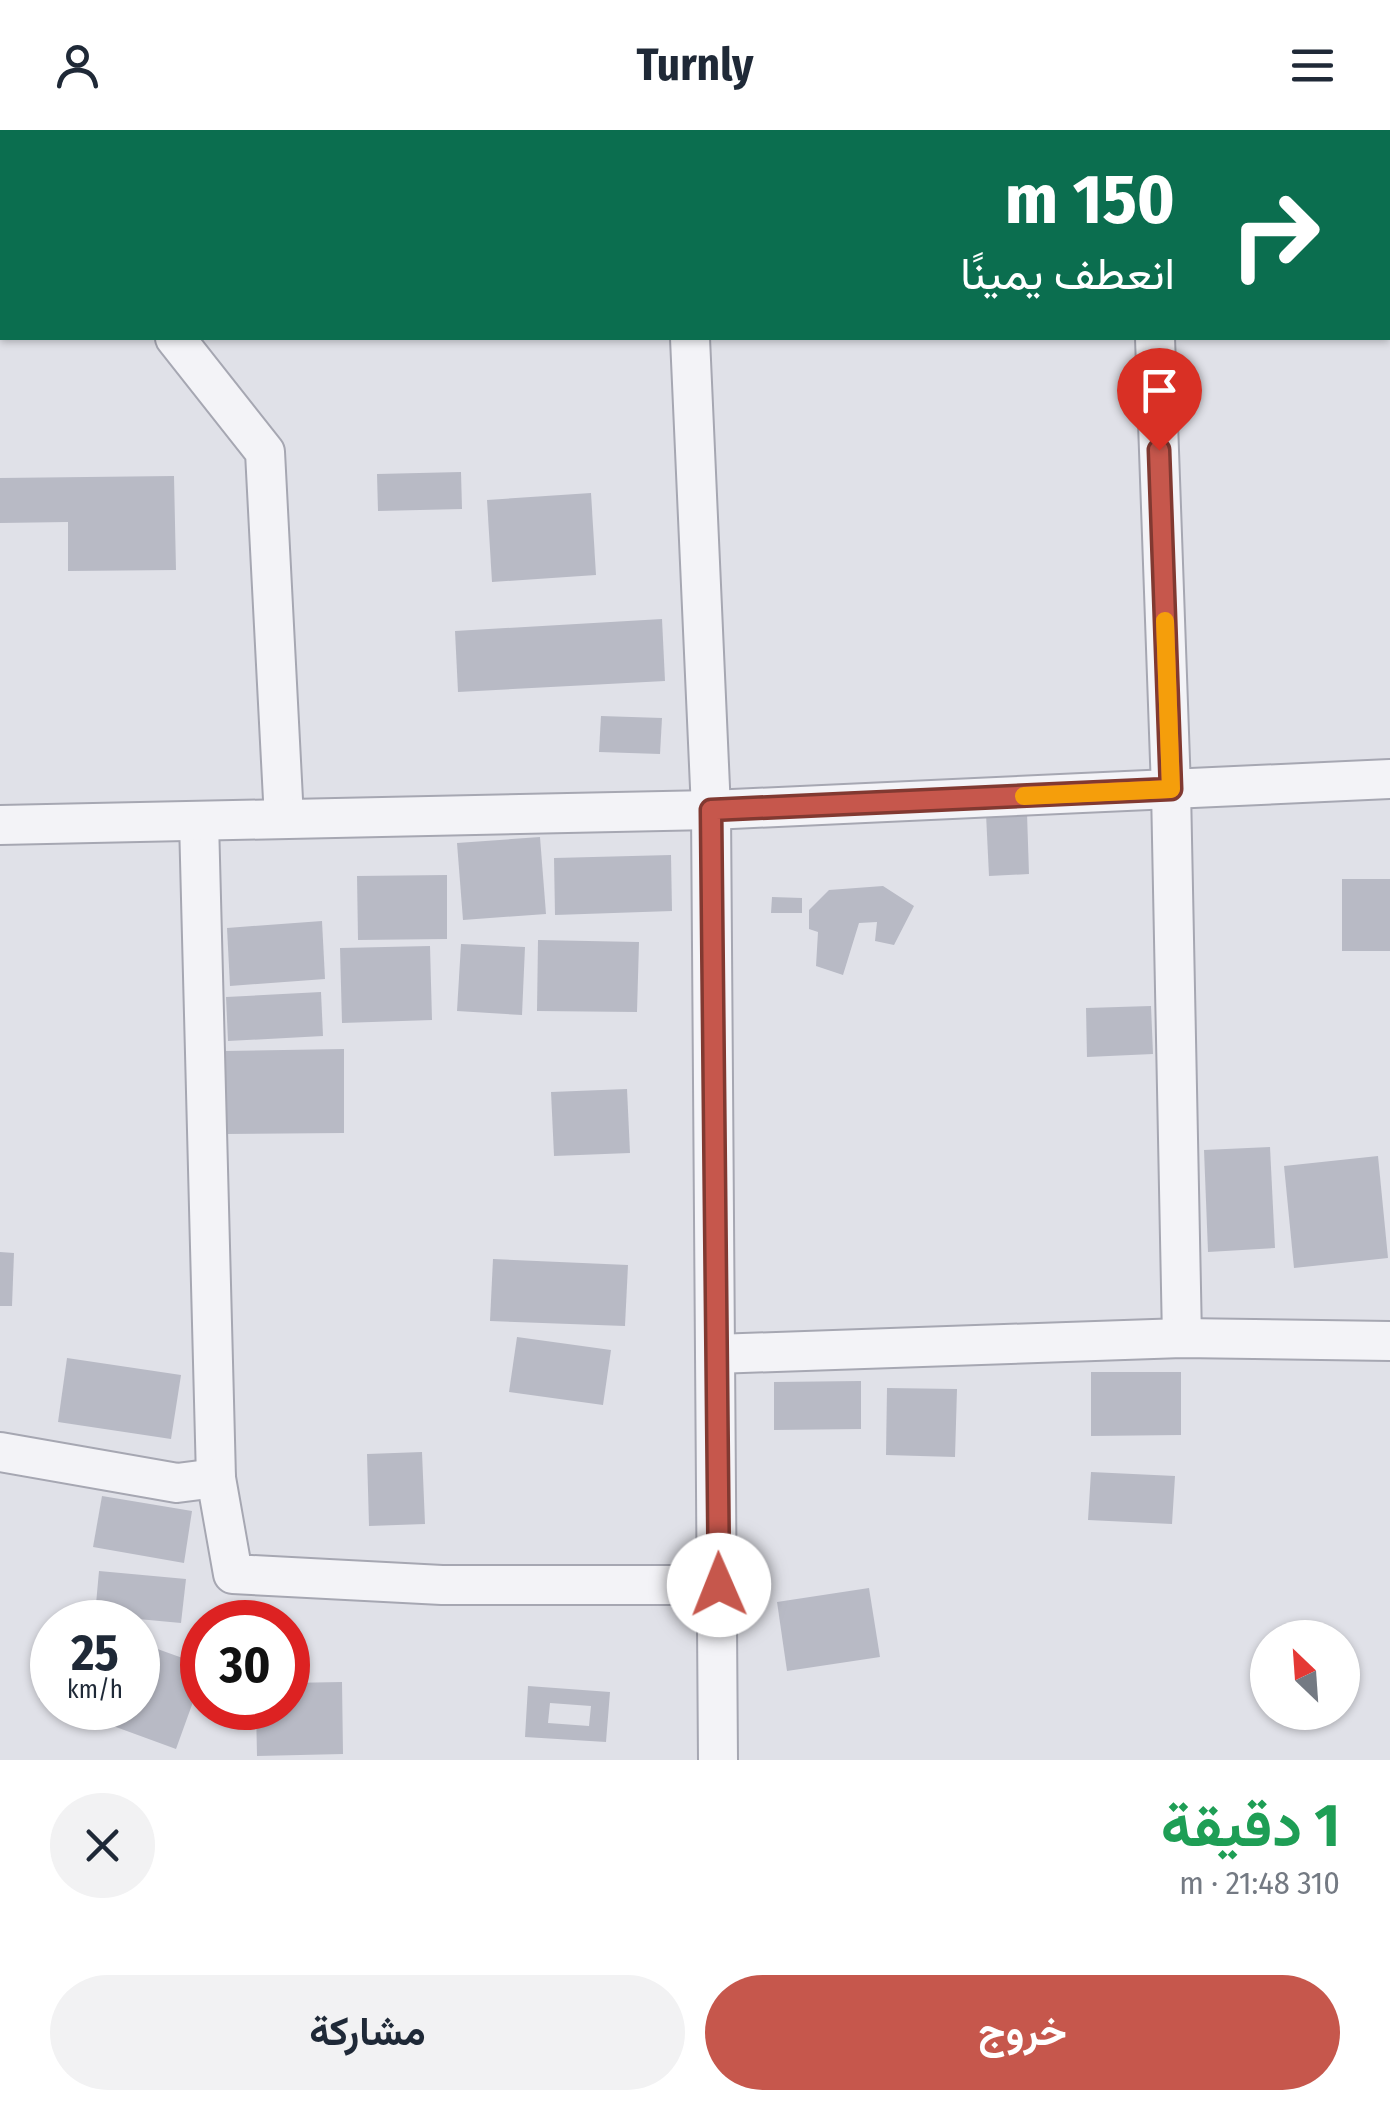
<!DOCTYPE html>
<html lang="ar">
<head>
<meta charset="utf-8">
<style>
	:root { --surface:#fff; --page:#f2f2f3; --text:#1f2937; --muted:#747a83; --accent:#c6574c }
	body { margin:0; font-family:"Fira Sans Condensed",Vazirmatn,sans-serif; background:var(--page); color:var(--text); direction:rtl; height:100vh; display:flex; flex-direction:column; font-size:38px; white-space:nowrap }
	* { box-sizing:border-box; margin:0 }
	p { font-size:32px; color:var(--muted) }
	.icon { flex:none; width:55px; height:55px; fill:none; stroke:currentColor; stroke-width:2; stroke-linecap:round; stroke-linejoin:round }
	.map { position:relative; height:1630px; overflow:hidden; direction:ltr }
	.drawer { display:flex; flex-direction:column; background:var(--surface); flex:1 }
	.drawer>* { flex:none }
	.banner { position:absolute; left:0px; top:0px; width:1390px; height:210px; box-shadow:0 2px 8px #0004; direction:rtl; background:#0b6e4f; color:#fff; overflow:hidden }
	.needle { width:65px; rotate:335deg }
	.tools { position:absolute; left:1250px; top:1490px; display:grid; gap:20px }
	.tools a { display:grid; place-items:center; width:110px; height:110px; border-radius:50%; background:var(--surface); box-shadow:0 2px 8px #0004; font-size:50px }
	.speed { position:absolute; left:30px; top:1470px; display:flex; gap:20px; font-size:50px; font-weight:700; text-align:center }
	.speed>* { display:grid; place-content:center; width:130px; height:130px; border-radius:50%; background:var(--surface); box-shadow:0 2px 8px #0004; line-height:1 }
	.speed small { font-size:25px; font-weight:400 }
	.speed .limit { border:15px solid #d22; background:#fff; color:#111 }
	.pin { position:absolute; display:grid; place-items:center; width:85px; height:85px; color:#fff; margin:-102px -42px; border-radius:50% 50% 50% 0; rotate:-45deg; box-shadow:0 0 10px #0007 }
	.pin .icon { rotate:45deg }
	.me { position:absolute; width:110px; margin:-55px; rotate:359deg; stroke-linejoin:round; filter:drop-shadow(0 0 8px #0008) }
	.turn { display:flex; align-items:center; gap:35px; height:210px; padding:0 50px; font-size:45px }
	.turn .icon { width:130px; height:130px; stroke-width:2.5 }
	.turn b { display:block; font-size:70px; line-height:85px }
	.round { display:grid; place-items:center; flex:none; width:105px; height:105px; border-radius:52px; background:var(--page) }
	.head { display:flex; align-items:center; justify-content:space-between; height:170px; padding:0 50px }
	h1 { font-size:60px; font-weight:700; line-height:75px; color:#1e9e55 }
	.cta { display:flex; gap:20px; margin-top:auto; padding:20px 50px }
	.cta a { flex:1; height:115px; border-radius:60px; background:var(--accent); color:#fff; font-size:40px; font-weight:700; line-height:115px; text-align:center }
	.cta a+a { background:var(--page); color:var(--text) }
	header { display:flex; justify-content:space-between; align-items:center; height:130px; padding:0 50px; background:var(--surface); font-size:45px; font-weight:700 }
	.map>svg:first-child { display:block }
</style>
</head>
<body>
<header><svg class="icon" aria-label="menu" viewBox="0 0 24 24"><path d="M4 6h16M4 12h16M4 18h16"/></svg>Turnly<svg class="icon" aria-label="person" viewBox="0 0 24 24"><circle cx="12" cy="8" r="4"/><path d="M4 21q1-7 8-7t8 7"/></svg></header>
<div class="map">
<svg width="1390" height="1630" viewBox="0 0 1390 1630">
	<rect width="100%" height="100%" fill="#e0e1e8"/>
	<g fill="#b8bac5" fill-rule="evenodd">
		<polygon points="461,342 462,379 378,381 377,344"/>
		<polygon points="174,346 176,440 68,441 68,392 0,393 0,348"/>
		<polygon points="591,363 596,445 492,452 487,370"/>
		<polygon points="662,489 665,551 458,562 455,501"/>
		<polygon points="601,586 662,588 660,624 599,622"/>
		<polygon points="1027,683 1029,744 989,746 986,684"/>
		<polygon points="540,707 546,784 463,790 457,713"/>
		<polygon points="671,725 672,781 555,785 554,728"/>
		<polygon points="447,745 447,809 358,810 357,746"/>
		<rect x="1342" y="749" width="48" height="72"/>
		<polygon points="883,756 914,776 894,815 875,811 877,792 859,793 843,845 816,836 818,802 809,799 809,780 829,760"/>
		<polygon points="772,767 802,768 802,783 771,783"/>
		<polygon points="322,791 325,849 230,856 227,798"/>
		<polygon points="538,810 639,812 637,882 537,881"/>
		<polygon points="461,814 525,817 522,885 457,881"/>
		<polygon points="430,816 432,890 342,893 340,818"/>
		<polygon points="321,862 323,906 228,911 226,867"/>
		<polygon points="1151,876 1153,924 1087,927 1086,878"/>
		<polygon points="344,919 344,1003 225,1004 224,921"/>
		<polygon points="627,959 630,1023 554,1026 551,962"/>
		<polygon points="1270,1017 1275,1118 1208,1122 1204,1020"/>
		<polygon points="1378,1026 1388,1128 1294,1138 1284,1036"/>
		<polygon points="0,1122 14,1123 12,1176 0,1176"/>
		<polygon points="493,1129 628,1135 625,1196 490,1191"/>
		<polygon points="517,1207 611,1220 603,1275 509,1262"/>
		<polygon points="67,1228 181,1245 171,1309 58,1292"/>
		<polygon points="1091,1242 1181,1242 1181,1305 1091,1306"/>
		<polygon points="861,1251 861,1299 774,1300 774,1252"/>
		<polygon points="887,1258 957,1259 955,1327 886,1325"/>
		<polygon points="422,1322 425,1394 369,1396 367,1324"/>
		<polygon points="1091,1342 1175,1346 1172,1394 1088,1390"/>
		<polygon points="102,1366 192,1381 184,1433 93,1417"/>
		<polygon points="99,1441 186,1449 181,1493 95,1485"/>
		<polygon points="869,1458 880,1527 787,1541 777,1472"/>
		<polygon points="138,1512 202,1535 202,1547 176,1619 64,1578 138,1578"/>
		<polygon points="52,1533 52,1574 39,1569"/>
		<polygon points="342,1552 343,1624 257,1626 256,1578 288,1578 288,1553"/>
		<path d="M 528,1556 L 610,1562 L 606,1612 L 525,1607 ZM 550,1573 L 591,1576 L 589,1596 L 548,1593 Z"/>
	</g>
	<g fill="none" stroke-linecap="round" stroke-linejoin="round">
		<defs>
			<g id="street">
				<polyline points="12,0 14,2"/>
				<polyline points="681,0 681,2"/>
				<polyline points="1148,0 1148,2"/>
				<polyline points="1388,101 1390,100"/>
				<polyline points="175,208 265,322 284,689"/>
				<polyline points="690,208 711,680 718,1630"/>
				<polyline points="1155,208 1171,659 1182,1208"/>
				<polyline points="199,691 216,1348 233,1444 442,1455 719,1455"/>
				<polyline points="0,695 711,680 1390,649"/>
				<polyline points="715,1224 1182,1208 1390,1211"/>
				<polyline points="0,1322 177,1353 216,1348"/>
			</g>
		</defs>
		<use href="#street" stroke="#a6a7b2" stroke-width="42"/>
		<use href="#street" stroke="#f3f3f7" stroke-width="38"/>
	</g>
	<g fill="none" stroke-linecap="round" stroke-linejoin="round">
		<defs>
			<polyline id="route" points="719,1455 711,680 1171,659 1159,320"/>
		</defs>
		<use href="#route" stroke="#813931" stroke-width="25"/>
		<use href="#route" stroke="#c6574c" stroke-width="18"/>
		<polyline stroke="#f59e0b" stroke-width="18" points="1024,666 1171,659 1165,491"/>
	</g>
</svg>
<div class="tools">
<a><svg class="needle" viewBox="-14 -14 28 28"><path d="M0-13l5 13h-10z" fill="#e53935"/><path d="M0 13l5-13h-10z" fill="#747a83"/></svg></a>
</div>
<div class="speed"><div>25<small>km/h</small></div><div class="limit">30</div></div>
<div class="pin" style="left:1159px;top:320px;background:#d93025"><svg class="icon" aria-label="arrive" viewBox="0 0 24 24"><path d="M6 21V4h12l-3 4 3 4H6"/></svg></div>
<svg class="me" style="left:719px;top:1455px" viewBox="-20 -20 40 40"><circle r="19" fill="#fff"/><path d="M0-13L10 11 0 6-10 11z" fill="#c6574c"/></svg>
<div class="banner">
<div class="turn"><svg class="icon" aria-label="right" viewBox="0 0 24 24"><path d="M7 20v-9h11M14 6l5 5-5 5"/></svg><div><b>150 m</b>انعطف يمينًا</div></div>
</div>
</div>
<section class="drawer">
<div class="head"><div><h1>1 دقيقة</h1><p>310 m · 21:48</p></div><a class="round"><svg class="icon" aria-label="close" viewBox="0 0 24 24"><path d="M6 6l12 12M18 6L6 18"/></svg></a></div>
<div class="cta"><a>خروج</a><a>مشاركة</a></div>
</section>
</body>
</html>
